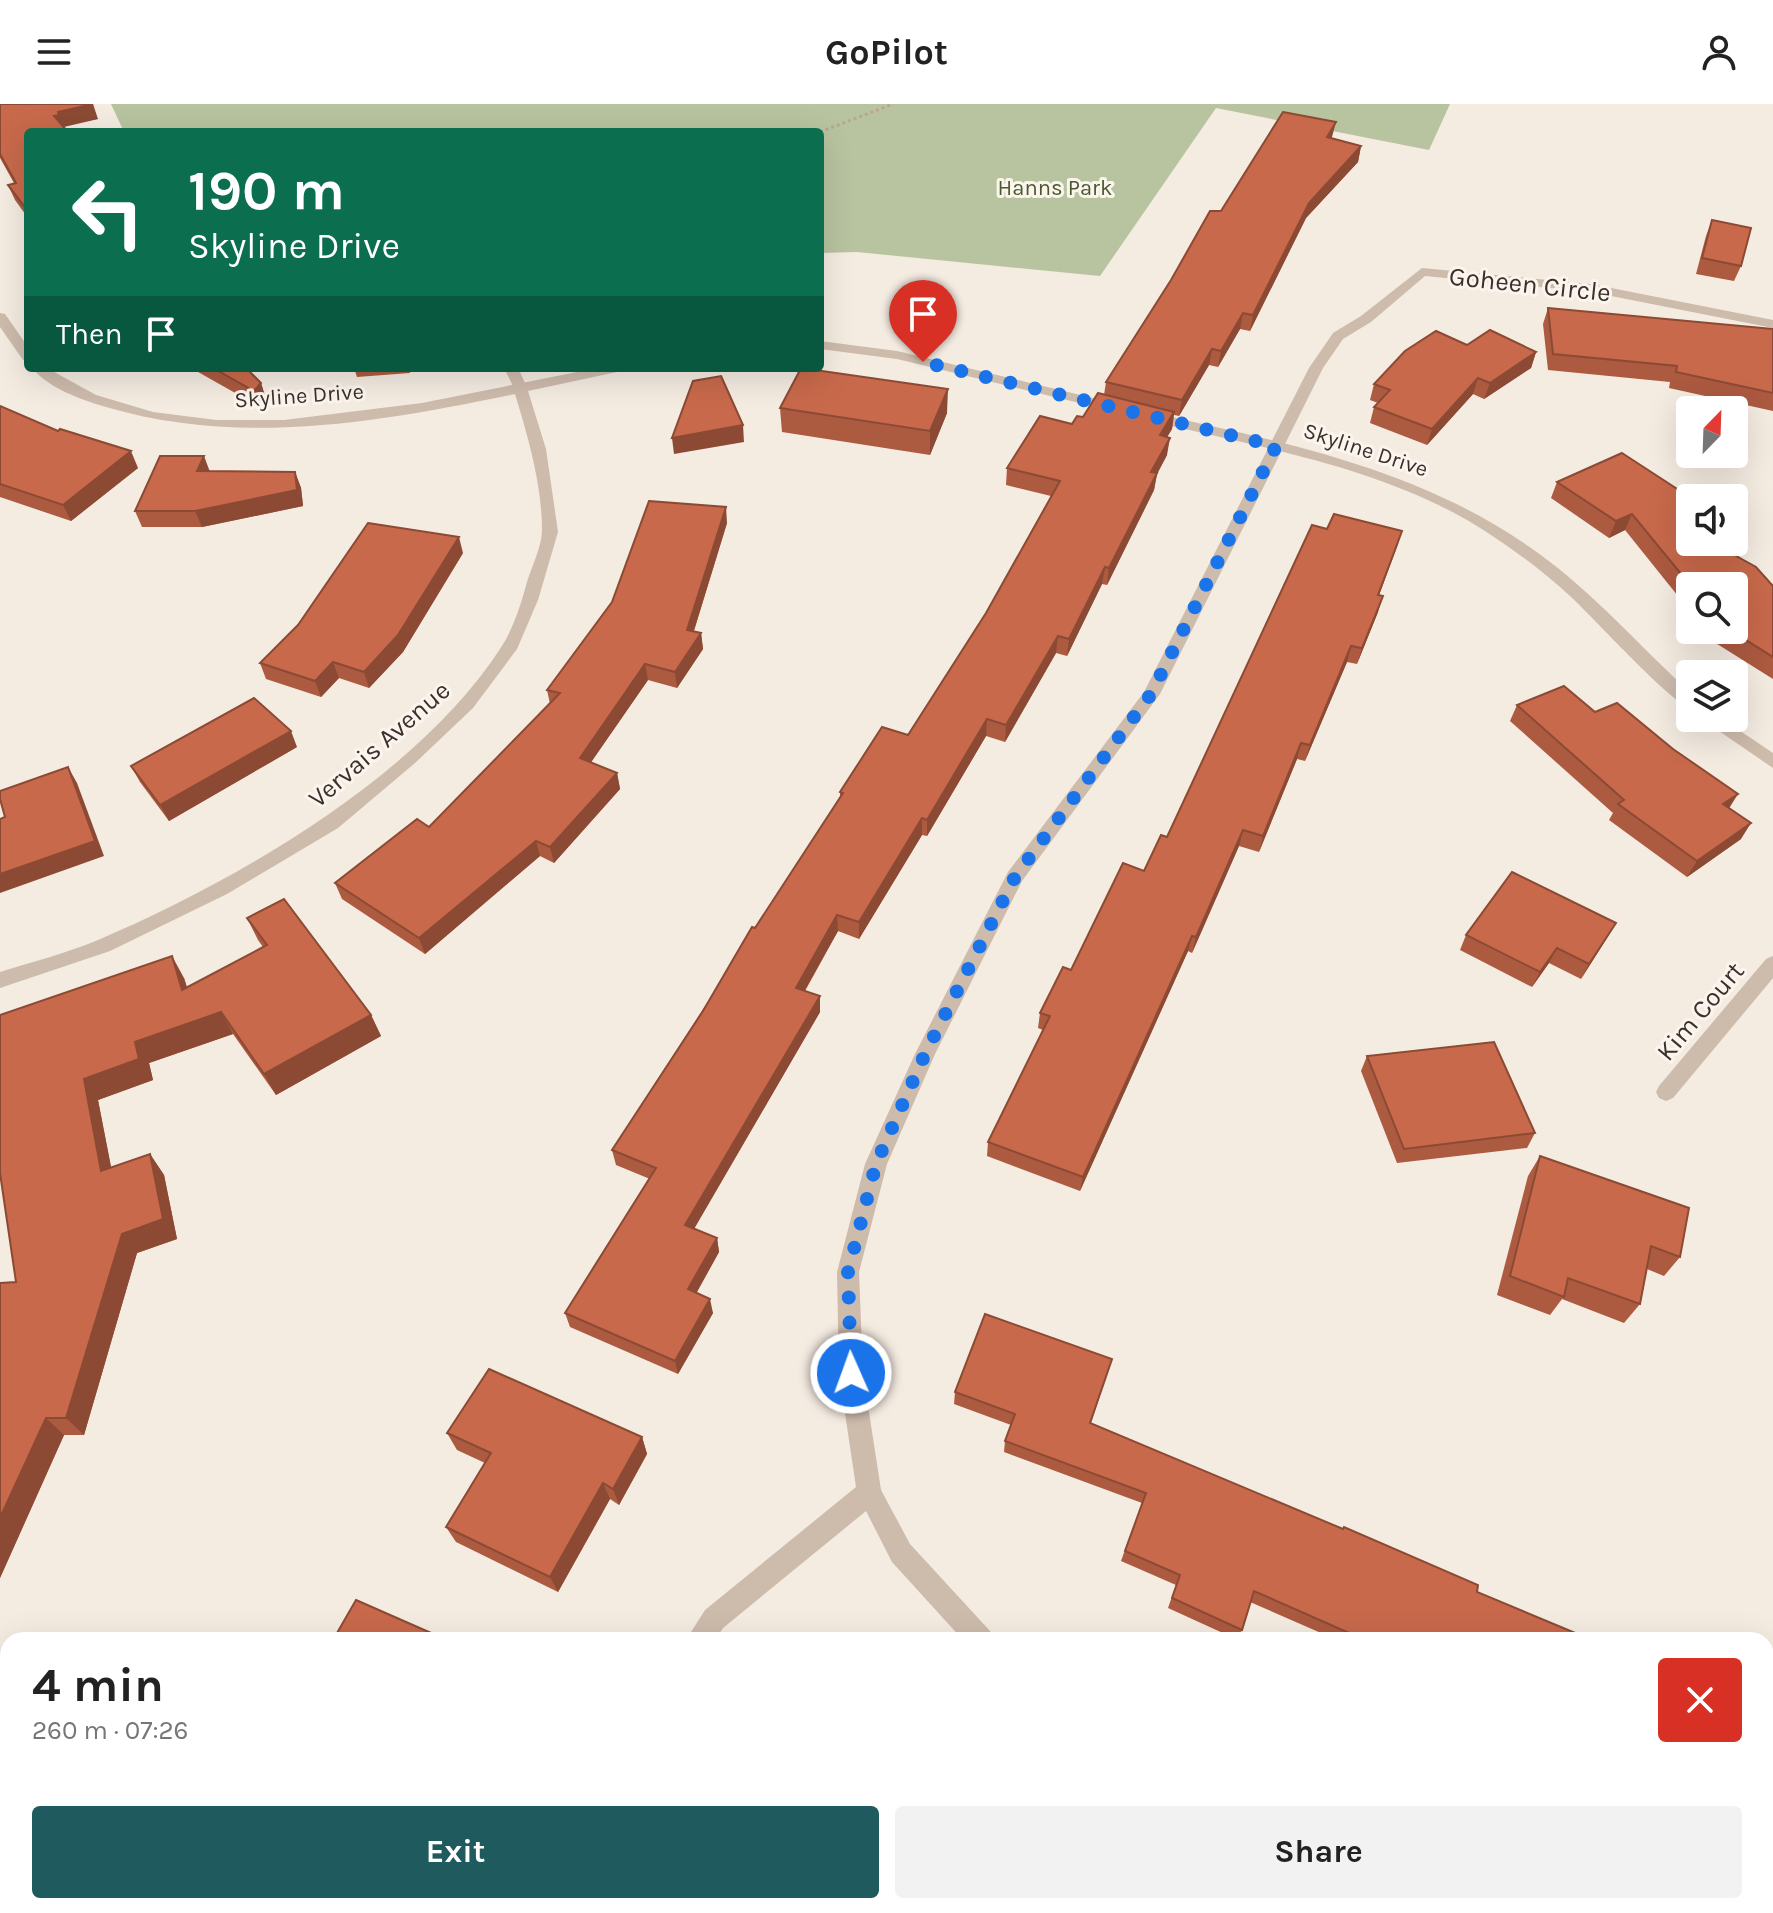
<!DOCTYPE html>
<html lang="en">
<head>
<meta charset="utf-8">
<style>
	:root { --surface:#fff; --page:#f2f2f2; --text:#222; --muted:#767676; --accent:#1f5a5e }
	body { margin:0; font-family:Karla,sans-serif; background:var(--page); color:var(--text); height:100vh; display:flex; flex-direction:column; font-size:30px; white-space:nowrap }
	* { box-sizing:border-box; margin:0 }
	p { font-size:26px; color:var(--muted) }
	.icon { flex:none; width:44px; height:44px; fill:none; stroke:currentColor; stroke-width:2; stroke-linecap:round; stroke-linejoin:round }
	.map { position:relative; flex:1; overflow:hidden }
	.side { position:absolute; left:0px; top:1528px; width:1774px; height:282px; display:flex; flex-direction:column; background:var(--surface); border-radius:24px 24px 0 0; box-shadow:0 8px 32px #0002 }
	.side>* { flex:none }
	.banner { position:absolute; left:24px; top:24px; width:800px; height:244px; border-radius:8px; box-shadow:0 8px 32px #0002; background:#0b6e4f; color:#fff; overflow:hidden }
	.needle { width:52px; rotate:23deg }
	.controls { position:absolute; left:1676px; top:292px; display:grid; gap:16px }
	.controls a { display:grid; place-items:center; width:72px; height:72px; border-radius:8px; background:var(--surface); box-shadow:0 8px 32px #0002; font-size:40px }
	.pin { position:absolute; display:grid; place-items:center; width:68px; height:68px; color:#fff; margin:-82px -34px; border-radius:50% 50% 50% 0; rotate:-45deg; box-shadow:0 0 8px #0007 }
	.pin .icon { rotate:45deg }
	.me { position:absolute; width:88px; margin:-44px; rotate:358deg; stroke-linejoin:round; filter:drop-shadow(0 0 6px #0008) }
	.turn { display:flex; align-items:center; gap:28px; height:168px; padding:0 32px; font-size:36px }
	.turn .icon { width:104px; height:104px; stroke-width:2.5 }
	.turn b { display:block; font-size:56px; line-height:68px }
	.then { display:flex; align-items:center; height:76px; padding:0 32px; background:#0003; gap:16px; font-size:30px }
	.round { display:grid; place-items:center; flex:none; width:84px; height:84px; border-radius:8px; background:var(--page) }
	.overview { display:flex; align-items:center; justify-content:space-between; height:136px; padding:0 32px }
	h1 { font-size:48px; font-weight:700; line-height:60px }
	.primary-button { display:flex; gap:16px; margin-top:auto; padding:16px 32px }
	.primary-button a { flex:1; height:92px; border-radius:8px; background:var(--accent); color:#fff; font-size:32px; font-weight:700; line-height:92px; text-align:center }
	.primary-button a+a { background:var(--page); color:var(--text) }
	header { display:flex; justify-content:space-between; align-items:center; height:104px; padding:0 32px; background:var(--surface); font-size:36px; font-weight:700 }
	.map>svg:first-child { display:block }
</style>
</head>
<body>
<header><svg class="icon" aria-label="menu" viewBox="0 0 24 24"><path d="M4 6h16M4 12h16M4 18h16"/></svg>GoPilot<svg class="icon" aria-label="person" viewBox="0 0 24 24"><circle cx="12" cy="8" r="4"/><path d="M4 21q1-7 8-7t8 7"/></svg></header>
<div class="map">
<svg width="1773" height="1809" viewBox="0 0 1773 1809">
	<rect width="100%" height="100%" fill="#f4ebe1"/>
	<polygon fill="#b8c4a0" points="111,0 1450,0 1429,46 1216,4 1100,172 857,148 820,149 820,28 124,28"/>
	<g fill="none" stroke-linecap="round" stroke-linejoin="round">
		<polyline stroke="#b9a596" stroke-width="3" stroke-dasharray="3 3" stroke-linecap="butt" points="820,28 893,0"/>
		<g fill="#cdbbac" fill-rule="evenodd">
			<polygon points="1422,164 1591,180 1773,216 1773,224 1591,188 1425,172 1371,218 1343,235 1323,264 1160,590 1022,777 935,950 887,1060 859,1168 863,1269 881,1386 910,1440 990,1527 994,1536 963,1536 892,1458 866,1407 723,1524 715,1536 686,1536 705,1506 856,1383 839,1269 837,1168 865,1060 915,950 1008,768 1144,588 1309,264 1333,229 1361,212"/>
			<polygon points="504,264 518,264 527,283 525,286 515,286"/>
			<polygon points="1773,852 1773,874 1673,994 1666,997 1659,994 1656,988 1659,982 1766,855"/>
			<polygon points="514,1802 542,1802 539,1809 511,1809"/>
			<polygon points="1435,1802 1475,1802 1478,1809 1438,1809"/>
		</g>
		<g fill="#cdbbac" fill-rule="evenodd">
			<polygon points="0,209 5,210 28,243 28,257 23,256 0,223"/>
			<polygon points="820,237 897,247 1122,301 1124,304 1117,308 897,255 820,245"/>
			<path d="M 32,264 L 47,264 L 96,291 L 153,308 L 216,316 L 284,316 L 422,299 L 597,264 L 624,264 L 617,268 L 528,287 L 546,345 L 558,428 L 538,496 L 517,545 L 473,604 L 415,659 L 338,724 L 227,790 L 110,847 L 0,884 L 0,868 C 32,858 67,849 98,836 C 236,777 417,673 500,545 C 513,526 521,500 527,478 C 532,462 542,442 542,426 C 542,380 528,333 515,290 C 380,318 241,343 106,303 C 80,295 50,285 32,264 Z"/>
			<path d="M 1148,308 C 1284,338 1423,365 1538,449 C 1594,489 1639,542 1690,588 L 1690,604 C 1670,598 1592,512 1570,492 C 1545,469 1517,448 1488,429 C 1386,362 1259,344 1143,315 L 1141,312 Z"/>
			<polygon points="1700,614 1721,614 1773,649 1773,664"/>
		</g>
	</g>
	<g fill="#ac5a40">
		<polygon points="0,0 98,15 28,28 28,114 15,96 8,81 14,79 0,54"/>
		<polygon points="1332,34 1361,42 1358,58 1306,114 1250,227 1240,225 1218,263 1209,261 1179,312 1174,311 1172,325 1167,333 1167,351 1157,370 1154,386 1107,481 1102,480 1067,552 1056,549 1005,638 986,632 927,732 922,731 859,835 838,827 805,887 820,908 694,1125 717,1134 719,1148 696,1189 713,1209 678,1270 570,1223 565,1209 650,1075 616,1061 612,1046 840,693 840,688 908,631 986,509 1051,392 1006,381 1007,364 1083,313 1104,291 1106,278 1221,107"/>
		<polygon points="1712,116 1741,162 1734,177 1696,170 1706,132"/>
		<polygon points="1548,204 1773,225 1773,307 1669,284 1670,278 1548,266 1543,220"/>
		<polygon points="1467,241 1536,248 1531,264 1484,295 1473,290 1427,341 1370,319 1374,303 1378,299 1370,296 1374,280"/>
		<polygon points="191,264 246,264 261,279 266,295 260,303"/>
		<polygon points="354,264 410,264 410,269 357,273"/>
		<polygon points="0,302 2,304 138,364 71,417 0,393"/>
		<polygon points="780,304 947,309 930,351 782,328"/>
		<polygon points="295,368 301,384 303,402 202,423 142,423 135,407"/>
		<polygon points="1557,378 1722,444 1773,482 1773,575 1714,538 1705,526 1734,526 1734,482 1690,482 1690,507 1625,426 1609,434 1551,394"/>
		<polygon points="727,419 694,527 701,529 703,545 677,584 648,576 591,658 617,669 620,685 554,759 540,752 425,850 342,795 335,779 429,723 550,600 547,586"/>
		<polygon points="1327,425 1402,427 1379,491 1378,508 1357,560 1347,558 1305,657 1297,655 1259,748 1239,742 1192,849 1188,847 1080,1087 987,1052 988,1038 1043,926 1038,924 1040,909 1144,767 1167,733"/>
		<polygon points="463,449 403,548 369,584 339,574 321,593 266,575 260,559"/>
		<polygon points="1517,601 1595,608 1729,705 1741,735 1687,773 1609,716 1613,709 1510,617"/>
		<polygon points="297,643 169,717 140,678 131,662"/>
		<polygon points="247,814 371,911 381,932 276,991 233,930 149,959 153,976 98,996 111,1064 150,1050 164,1071 177,1135 137,1149 84,1331 64,1331 0,1474 16,1178 0,1069 184,874 187,883 263,843 258,836"/>
		<polygon points="1616,819 1581,875 1549,859 1532,883 1460,846 1466,831"/>
		<polygon points="1367,952 1535,1029 1527,1044 1397,1059 1361,967"/>
		<polygon points="1540,1052 1680,1153 1664,1172 1647,1165 1640,1200 1624,1219 1562,1195 1550,1211 1497,1191 1528,1072"/>
		<polygon points="1108,1267 1091,1319 1477,1488 1592,1536 1337,1536 1250,1498 1242,1526 1236,1535 1168,1504 1176,1481 1121,1457 1142,1399 1004,1348 1005,1337 1011,1321 954,1300 955,1288"/>
		<polygon points="447,1329 642,1333 647,1350 619,1401 610,1395 558,1488 456,1438 446,1423 485,1359 457,1346"/>
		<polygon points="1766,1605 1773,1608 1773,1777 1766,1774"/>
		<polygon points="814,1802 1120,1802 1134,1809 825,1809"/>
	</g>
	<g fill="#8c4a34">
		<polygon points="93,0 98,15 64,23 54,12 58,8"/>
		<polygon points="1336,18 1332,33 1324,48 1327,33"/>
		<polygon points="1361,42 1358,58 1306,114 1250,227 1253,211 1309,99"/>
		<polygon points="1243,209 1240,225 1218,263 1221,247"/>
		<polygon points="1212,245 1209,261 1179,312 1182,296"/>
		<polygon points="1536,248 1531,264 1484,295 1490,279"/>
		<polygon points="1478,274 1473,290 1427,341 1432,325"/>
		<polygon points="261,279 266,295 260,303 254,287"/>
		<polygon points="948,285 947,309 930,351 930,327"/>
		<polygon points="1174,308 1172,325 1158,348 1160,331"/>
		<polygon points="743,321 744,338 674,350 672,334"/>
		<polygon points="1170,334 1167,351 1157,370 1154,386 1107,481 1109,464 1151,368"/>
		<polygon points="131,347 138,364 71,417 63,401"/>
		<polygon points="204,352 210,368 197,367"/>
		<polygon points="295,368 301,384 303,402 202,423 195,407"/>
		<polygon points="726,403 727,419 689,542 687,526"/>
		<polygon points="1632,410 1625,426 1609,434 1616,417"/>
		<polygon points="1402,427 1397,443 1373,507 1378,491"/>
		<polygon points="459,433 463,449 403,548 369,584 364,568"/>
		<polygon points="1105,463 1102,480 1067,552 1069,535"/>
		<polygon points="1383,492 1378,508 1357,560 1362,544"/>
		<polygon points="701,529 703,545 677,584 675,568"/>
		<polygon points="1058,532 1056,549 1005,638 1006,621"/>
		<polygon points="1351,542 1347,558 1305,657 1310,641"/>
		<polygon points="333,558 339,574 321,593 315,577"/>
		<polygon points="645,560 648,576 583,670 580,654"/>
		<polygon points="987,615 986,632 927,732 927,716"/>
		<polygon points="291,627 297,643 169,717 160,701"/>
		<polygon points="1301,639 1297,655 1259,748 1263,732"/>
		<polygon points="68,663 77,679 104,752 0,789 0,770"/>
		<polygon points="617,669 620,685 554,759 550,743"/>
		<polygon points="1738,690 1728,706 1723,700"/>
		<polygon points="922,714 922,731 859,835 859,818"/>
		<polygon points="1751,719 1741,735 1687,773 1697,757"/>
		<polygon points="1243,726 1239,742 1192,849 1196,833"/>
		<polygon points="536,737 540,752 425,850 419,834"/>
		<polygon points="837,811 838,827 797,900 796,884"/>
		<polygon points="1616,819 1607,834 1581,875 1589,860"/>
		<polygon points="1192,832 1188,847 1080,1087 1083,1073"/>
		<polygon points="1557,844 1549,859 1532,883 1540,868"/>
		<polygon points="172,852 184,874 194,908 182,886"/>
		<polygon points="820,892 820,908 688,1135 685,1121"/>
		<polygon points="221,908 233,930 149,959 153,976 98,996 116,1088 101,1067 84,975 135,938"/>
		<polygon points="371,911 381,932 276,991 264,970"/>
		<polygon points="150,1050 164,1071 177,1135 137,1149 84,1331 66,1314 122,1130"/>
		<polygon points="717,1134 719,1148 691,1199 688,1185"/>
		<polygon points="710,1195 713,1209 678,1270 675,1257"/>
		<polygon points="46,1314 64,1331 0,1474 0,1414"/>
		<polygon points="642,1333 647,1350 619,1401 613,1385"/>
		<polygon points="603,1379 610,1395 558,1488 550,1473"/>
		<polygon points="352,1802 367,1802 364,1809 348,1809"/>
	</g>
	<g fill="#c8694b" stroke="#8c4a34" stroke-width="2">
		<polygon points="0,0 93,0 58,8 59,11 54,12 68,28 28,28 28,107 8,81 16,79 0,50"/>
		<polygon points="1283,8 1336,18 1327,33 1361,42 1309,99 1253,211 1243,209 1221,247 1212,245 1182,296 1106,278 1171,176 1210,107 1221,107"/>
		<polygon points="1712,116 1751,124 1741,162 1702,154"/>
		<polygon points="1548,204 1773,225 1773,289 1676,268 1677,262 1553,250"/>
		<polygon points="1490,226 1536,248 1490,279 1478,274 1432,325 1374,303 1390,286 1374,280 1405,247 1436,227 1467,241"/>
		<polygon points="213,264 246,264 261,279 254,287"/>
		<polygon points="801,264 948,285 930,327 780,304"/>
		<polygon points="721,272 743,321 672,334 693,277"/>
		<polygon points="1098,289 1174,308 1160,331 1170,334 1151,368 1157,369 1109,464 1105,463 1069,535 1058,532 1006,621 987,615 927,716 922,714 859,818 837,811 796,884 820,892 685,1121 717,1134 688,1185 710,1195 675,1257 565,1209 656,1064 612,1046 703,907 752,823 755,824 843,689 840,688 882,623 908,631 986,509 1060,377 1007,364 1040,312 1072,320 1077,312 1083,313"/>
		<polygon points="0,302 58,327 60,325 131,347 63,401 0,380"/>
		<polygon points="1622,349 1691,394 1690,394 1690,438 1725,438 1722,444 1756,463 1773,482 1773,553 1730,526 1734,526 1734,482 1691,482 1632,410 1616,417 1557,378"/>
		<polygon points="160,352 204,352 197,367 295,368 297,386 195,407 135,407"/>
		<polygon points="649,397 726,403 687,526 701,529 675,568 645,560 580,654 617,669 550,743 536,737 419,834 335,779 417,715 429,723 560,589 547,586 612,498"/>
		<polygon points="1334,410 1402,427 1378,491 1383,492 1362,544 1351,542 1310,641 1301,639 1263,732 1243,726 1196,833 1192,832 1083,1073 988,1038 1050,912 1040,909 1063,863 1071,866 1123,759 1144,767 1161,731 1167,733 1312,421 1327,425"/>
		<polygon points="368,419 459,433 398,531 364,568 333,558 315,577 260,559 298,521"/>
		<polygon points="1564,582 1595,608 1617,599 1673,645 1738,690 1723,700 1751,719 1697,757 1618,700 1624,696 1517,601"/>
		<polygon points="254,594 291,627 160,701 131,662"/>
		<polygon points="68,663 95,737 0,770 0,715 5,713 0,695 0,687"/>
		<polygon points="1512,768 1616,819 1589,860 1557,844 1540,868 1466,831"/>
		<polygon points="284,795 371,911 264,970 221,908 135,938 139,955 84,975 101,1067 150,1050 163,1115 122,1130 66,1314 46,1314 0,1414 0,1179 16,1178 0,1069 0,911 172,852 182,886 267,841 247,814"/>
		<polygon points="1494,938 1535,1029 1404,1045 1367,952"/>
		<polygon points="1540,1052 1689,1104 1680,1153 1651,1142 1640,1200 1568,1174 1564,1193 1510,1172"/>
		<polygon points="985,1210 1112,1255 1090,1319 1343,1425 1344,1423 1478,1481 1477,1488 1592,1536 1354,1536 1356,1532 1254,1487 1242,1526 1172,1494 1180,1471 1125,1447 1146,1389 1005,1337 1015,1310 955,1288"/>
		<polygon points="489,1265 642,1333 613,1385 603,1379 550,1473 446,1423 491,1349 447,1329"/>
		<polygon points="356,1496 447,1536 333,1536"/>
		<polygon points="1766,1605 1773,1608 1773,1716 1766,1713"/>
		<polygon points="1773,1722 1773,1765 1769,1763"/>
		<polygon points="184,1802 352,1802 348,1809 180,1809"/>
		<polygon points="824,1802 1120,1802 1134,1809 835,1809"/>
	</g>
	<g fill="none" stroke-linecap="round" stroke-linejoin="round">
		<polyline stroke="#1a73e8" stroke-width="14" stroke-dasharray="0 25.2" points="851,1269 848,1168 876,1060 925,950 1015,773 1151,590 1276,342 923,258"/>
	</g>
	<g text-anchor="middle" stroke-width="6" stroke-linejoin="round" paint-order="stroke">
		<g font-size="22" fill="#4a5a2e" stroke="#fbf5ee">
			<text x="1055" y="91">Hanns Park</text>
		</g>
		<g font-size="22" fill="#3b302b" stroke="#fbf5ee">
			<text transform="translate(299 291) rotate(-4)" y="8">Skyline Drive</text>
			<text transform="translate(1366 345) rotate(18)" y="8">Skyline Drive</text>
		</g>
		<g font-size="26" fill="#3b302b" stroke="#fbf5ee">
			<text transform="translate(1530 180) rotate(6)" y="9">Goheen Circle</text>
			<text transform="translate(379 640) rotate(-41)" y="9">Vervais Avenue</text>
			<text transform="translate(1700 907) rotate(-50)" y="9">Kim Court</text>
		</g>
	</g>
</svg>
<div class="controls">
<a><svg class="needle" viewBox="-14 -14 28 28"><path d="M0-13l5 13h-10z" fill="#e53935"/><path d="M0 13l5-13h-10z" fill="#767676"/></svg></a>
<a><svg class="icon" aria-label="sound" viewBox="0 0 24 24"><path d="M4 9h4l5-4v14l-5-4H4zM17 9q2 3 0 6"/></svg></a>
<a><svg class="icon" aria-label="search" viewBox="0 0 24 24"><circle cx="10" cy="10" r="6"/><path d="M15 15l6 6"/></svg></a>
<a><svg class="icon" aria-label="layers" viewBox="0 0 24 24"><path d="M12 4l9 5-9 5-9-5zM3 14l9 5 9-5"/></svg></a>
</div>
<div class="pin" style="left:923px;top:258px;background:#d93025"><svg class="icon" aria-label="arrive" viewBox="0 0 24 24"><path d="M6 21V4h12l-3 4 3 4H6"/></svg></div>
<svg class="me" style="left:851px;top:1269px" viewBox="-20 -20 40 40"><circle r="17" fill="#1a73e8" stroke="#fff" stroke-width="3"/><path d="M0-11L8 9 0 5-8 9z" fill="#fff"/></svg>
<div class="banner">
<div class="turn"><svg class="icon" aria-label="left" viewBox="0 0 24 24"><path d="M17 20v-9H6M10 6l-5 5 5 5"/></svg><div><b>190 m</b>Skyline Drive</div></div>
<div class="then">Then<svg class="icon" aria-label="arrive" viewBox="0 0 24 24"><path d="M6 21V4h12l-3 4 3 4H6"/></svg></div>
</div>
<section class="side">
<div class="overview"><div><h1>4 min</h1><p>260 m · 07:26</p></div><a class="round" style="background:#d93025;color:#fff"><svg class="icon" aria-label="close" viewBox="0 0 24 24"><path d="M6 6l12 12M18 6L6 18"/></svg></a></div>
<div class="primary-button"><a>Exit</a><a>Share</a></div>
</section>
</div>
</body>
</html>
